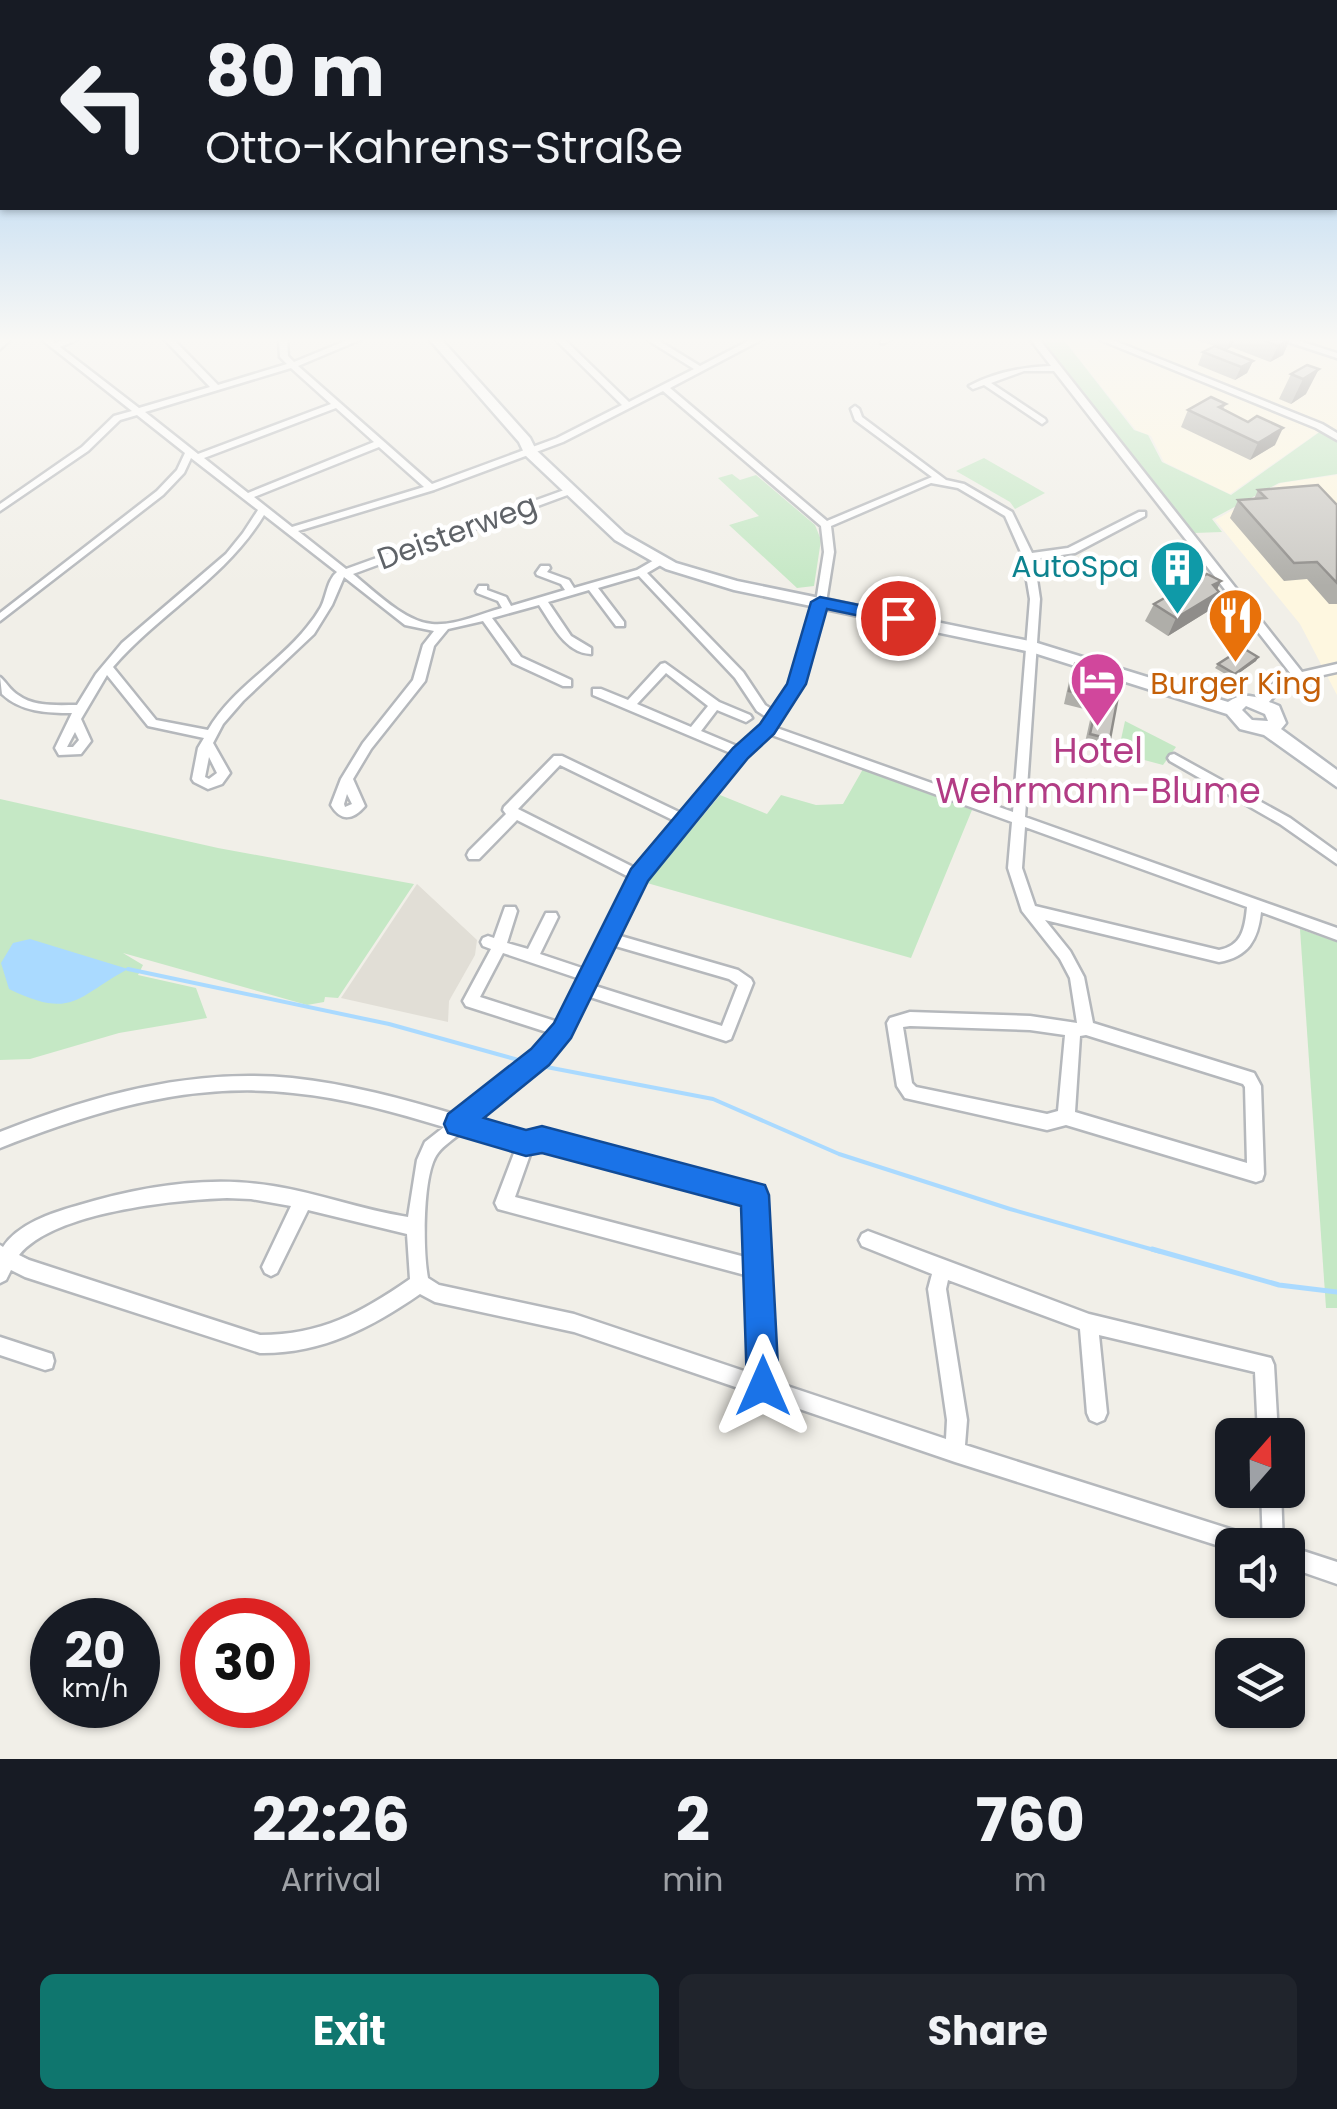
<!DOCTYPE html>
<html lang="en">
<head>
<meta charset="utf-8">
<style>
	:root { --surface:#171b24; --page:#20242c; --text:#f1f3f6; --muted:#9ea1a6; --accent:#0f766e }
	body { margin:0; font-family:Poppins,sans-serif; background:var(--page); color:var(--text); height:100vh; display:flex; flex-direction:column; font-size:38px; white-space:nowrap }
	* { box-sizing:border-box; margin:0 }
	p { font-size:32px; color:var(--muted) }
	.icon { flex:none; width:55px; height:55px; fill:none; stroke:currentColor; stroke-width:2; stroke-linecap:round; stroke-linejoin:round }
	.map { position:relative; height:1759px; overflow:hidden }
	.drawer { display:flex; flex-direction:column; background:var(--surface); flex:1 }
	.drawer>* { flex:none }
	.guide { position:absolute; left:0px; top:0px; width:1338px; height:210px; box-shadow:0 2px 8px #0004; background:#171b24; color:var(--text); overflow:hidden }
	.needle { width:65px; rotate:20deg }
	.controls { position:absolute; left:1215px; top:1418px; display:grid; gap:20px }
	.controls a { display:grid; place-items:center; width:90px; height:90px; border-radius:15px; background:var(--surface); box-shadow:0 2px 8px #0004; font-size:50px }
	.speed { position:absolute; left:30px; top:1598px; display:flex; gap:20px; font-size:50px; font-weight:700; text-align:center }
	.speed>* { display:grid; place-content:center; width:130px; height:130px; border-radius:50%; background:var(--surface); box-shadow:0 2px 8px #0004; line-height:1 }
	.speed small { font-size:25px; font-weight:400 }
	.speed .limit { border:15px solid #d22; background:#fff; color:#111 }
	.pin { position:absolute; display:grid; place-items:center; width:85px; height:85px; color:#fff; margin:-42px; border:5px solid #fff; border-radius:50%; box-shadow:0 2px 10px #0007 }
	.me { position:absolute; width:110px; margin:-55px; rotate:0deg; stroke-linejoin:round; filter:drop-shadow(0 0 8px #0008) }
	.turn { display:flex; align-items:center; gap:35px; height:210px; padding:0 40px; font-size:45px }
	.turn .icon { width:130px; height:130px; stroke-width:2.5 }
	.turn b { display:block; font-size:70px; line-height:85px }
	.eta { display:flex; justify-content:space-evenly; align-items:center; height:170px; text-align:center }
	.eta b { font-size:60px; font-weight:700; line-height:70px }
	.primary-button { display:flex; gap:20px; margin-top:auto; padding:20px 40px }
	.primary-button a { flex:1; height:115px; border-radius:15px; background:var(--accent); color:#fff; font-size:40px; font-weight:700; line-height:115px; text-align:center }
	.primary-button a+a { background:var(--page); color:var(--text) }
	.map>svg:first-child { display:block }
</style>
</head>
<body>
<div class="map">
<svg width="1337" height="1759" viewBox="0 0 1337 1759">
	<rect width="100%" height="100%" fill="#f1efe8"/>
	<g fill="#fef7e0">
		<polygon points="1337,339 1337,441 1320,431 1230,494 1164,462 1151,436 1136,430 1064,340"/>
		<polygon points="1337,475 1337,695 1300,624 1215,520 1281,483"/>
	</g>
	<polygon fill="#e1ded6" points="417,884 477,940 475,955 449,1001 448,1022 341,998"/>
	<g fill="#c5e8c5">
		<polygon points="1063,339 1134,430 1148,435 1162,462 1231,495 1321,431 1337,442 1337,474 1279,483 1212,519 1222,532 1194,533 1037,340"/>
		<polygon points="984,458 1045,493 1015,509 1010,502 956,471"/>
		<polygon points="732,474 740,480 756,475 815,525 821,540 814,586 797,588 729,525 759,516 718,478"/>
		<polygon points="1125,721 1176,747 1163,765 1118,753"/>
		<polygon points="863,769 972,810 911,958 647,883 720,795 767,814 781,795 816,805 843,804"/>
		<polygon points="0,799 218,848 414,884 338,998 325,997 324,1002 307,1005 123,953 143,965 138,975 196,988 207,1018 119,1033 30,1059 0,1060"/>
		<polygon points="1300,929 1337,942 1337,1308 1326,1308"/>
	</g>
	<path fill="#aadaff" d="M 30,939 L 128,969 C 76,997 73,1020 9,989 L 1,963 L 13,943 Z"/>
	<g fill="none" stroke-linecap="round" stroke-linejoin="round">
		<g stroke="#aadaff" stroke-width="4">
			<polyline points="128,969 389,1024 522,1061"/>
			<polyline points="536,1065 713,1099 839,1154 1010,1209 1161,1252"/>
		</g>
		<polyline stroke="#aadaff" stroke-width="5" points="1152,1249 1279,1285 1337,1292"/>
		<defs>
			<g id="minor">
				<polygon points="2,339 11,339 0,349 0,342"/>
				<path d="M 41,339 L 51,339 L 55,343 L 66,339 L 79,339 L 60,347 L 139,408 L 210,387 L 164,339 L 173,339 L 218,385 L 287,364 L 280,357 L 279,339 L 287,339 L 288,356 L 294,362 L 350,339 L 362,339 L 298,366 L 432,484 L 557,438 L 622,405 L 555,339 L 564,339 L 629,402 L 694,369 L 646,339 L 656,339 L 700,366 L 752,339 L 763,339 L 670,388 L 827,521 L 932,477 L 855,420 L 851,409 L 855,406 L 859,409 L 862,417 L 946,480 L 964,484 L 1012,512 L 1032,553 L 1068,548 L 1139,512 L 1145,512 L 1145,516 L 1075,553 L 1034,559 L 1040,599 L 1025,817 L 1337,928 L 1337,940 L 1261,912 C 1258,940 1248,957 1219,962 L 1045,920 L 1070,951 L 1084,977 L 1093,1023 L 1254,1073 L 1261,1086 L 1264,1174 L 1262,1180 L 1256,1182 L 1066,1125 L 1047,1130 L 905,1098 L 897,1086 L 887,1023 L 890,1018 L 910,1012 L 1030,1016 L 1077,1023 L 1070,978 L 1060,959 L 1022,911 L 1008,868 L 1012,822 L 769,734 L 745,756 L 644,879 L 617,935 L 738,970 L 751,979 L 753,983 L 731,1039 L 726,1041 L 587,996 L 567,1035 L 552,1056 L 475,1121 L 526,1135 L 542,1131 L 761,1189 L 764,1195 L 772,1381 L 946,1439 L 947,1420 L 928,1289 L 932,1274 L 862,1246 L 859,1240 L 862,1234 L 868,1231 L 1089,1314 L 1271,1358 L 1274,1365 L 1278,1435 L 1258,1435 L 1255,1372 L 1099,1335 L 1107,1413 L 1104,1420 L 1097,1423 L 1090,1420 L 1087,1413 L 1080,1329 L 948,1280 L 946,1289 L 967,1420 L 965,1445 L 1249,1535 L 1256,1538 L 1259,1545 L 1232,1545 L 1232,1550 L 955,1462 L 574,1332 L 435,1302 L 420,1294 C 371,1328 321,1354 260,1353 L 25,1277 L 11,1270 L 6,1280 L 0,1283 L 0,1245 L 3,1247 C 18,1224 51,1213 76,1206 C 138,1187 208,1175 273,1186 C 318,1193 362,1210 408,1217 L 417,1160 L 425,1142 L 444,1127 C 394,1112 345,1098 293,1093 C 191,1081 94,1111 0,1148 L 0,1132 C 93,1095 191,1068 292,1078 C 349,1084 403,1099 457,1115 L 540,1046 L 550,1033 L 466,1006 L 463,1001 L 491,949 L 483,946 L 481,942 L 483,938 L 488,936 L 494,938 L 505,907 L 515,907 L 517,911 L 507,943 L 528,949 L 546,913 L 556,913 L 558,917 L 540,954 L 585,969 L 631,878 L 517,820 L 479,859 L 469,859 L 467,855 L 469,851 L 506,814 L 503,810 L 504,807 L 554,756 L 562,756 L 683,814 L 733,754 L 593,695 L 593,689 L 601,689 L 628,700 L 661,664 L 665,663 L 719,702 L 750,715 L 752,718 L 746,722 L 717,710 L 701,731 L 739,747 L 763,726 L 768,718 L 757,711 L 735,678 L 639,576 L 598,588 L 624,622 L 624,626 L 616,626 L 589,590 L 548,602 L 571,636 L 591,648 L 591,654 C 565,653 552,624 539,605 L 492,618 L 521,657 L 571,680 L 571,686 L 563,686 L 513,663 L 483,621 L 448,629 L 434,646 L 425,681 L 371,749 L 353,779 L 365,806 C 353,820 341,822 331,805 L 341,779 L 363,743 L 413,680 L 423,645 L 434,631 L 405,625 L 344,577 L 332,605 L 314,634 L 243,701 L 223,724 L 213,743 L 230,773 L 222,784 L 208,789 L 194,782 L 192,779 L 198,748 L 204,738 L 148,726 L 107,675 L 81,719 L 91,741 L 81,754 L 59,755 L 55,748 L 72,713 C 47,713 21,712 2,694 L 0,677 C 6,682 10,690 18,695 C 34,707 57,705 77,705 L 96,674 L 122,643 L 226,554 L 243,533 L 258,510 L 191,458 L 184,473 L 163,495 L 0,621 L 0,613 L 157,491 L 177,470 L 185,453 L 137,415 L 120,420 L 88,451 L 0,511 L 0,504 L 82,447 L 114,416 L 132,411 ZM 291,368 L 331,404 L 198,454 L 145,412 ZM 663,391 L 821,526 L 824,552 L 817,596 L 791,684 L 773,710 L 765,705 L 743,672 L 647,573 L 664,563 L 664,559 L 656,559 L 637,570 L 574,588 L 569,580 L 547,572 L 550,568 L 549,566 L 541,566 L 536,573 L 537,575 L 561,584 L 565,590 L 511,606 L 506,597 L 487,590 L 487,586 L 479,586 L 476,591 L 477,593 L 498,601 L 502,608 C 480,614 455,626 432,624 C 405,622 374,591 353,574 L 573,493 L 573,489 L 567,489 L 346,569 L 298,531 L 434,490 L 563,442 ZM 336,408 L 374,442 L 248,493 L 204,458 ZM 379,447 L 424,487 L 292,527 L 254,497 ZM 931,483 L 958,488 L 1005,516 L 1023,557 L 1030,599 L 1013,812 L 774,727 L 803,684 L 827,596 L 834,552 L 831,526 ZM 264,515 L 337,572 C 327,580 327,595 321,607 C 317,614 312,621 307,627 C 278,664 232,688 208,730 L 156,720 L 113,667 C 161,612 226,578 264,515 ZM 666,673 L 708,706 L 691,727 L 637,704 ZM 75,732 L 79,740 L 73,747 L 67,747 ZM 209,757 L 217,773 L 209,779 L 205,777 ZM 560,765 L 677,822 L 637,869 L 518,809 ZM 347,794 L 352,804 L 345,807 L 344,804 ZM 1025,827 L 1247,907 C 1245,928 1242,946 1219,950 L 1035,906 L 1022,868 ZM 612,945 L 729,979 L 738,985 L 722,1026 L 592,985 ZM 503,953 L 580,979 L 558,1022 L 480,997 ZM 910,1026 L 1030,1030 L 1065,1035 L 1058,1111 L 1047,1114 L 916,1087 L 912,1083 L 903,1027 ZM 1086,1035 L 1243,1084 L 1245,1087 L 1247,1163 L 1075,1112 L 1080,1036 ZM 462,1132 L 516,1148 L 495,1203 L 498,1209 L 749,1276 L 753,1374 L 574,1314 L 439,1285 L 428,1278 C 423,1252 422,1173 438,1153 C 444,1145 454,1139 462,1132 ZM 542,1147 L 747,1201 L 749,1258 L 515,1197 L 532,1149 ZM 227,1198 L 251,1199 L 291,1206 L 262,1267 L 265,1273 L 271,1276 L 277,1273 L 308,1210 L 407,1234 L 410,1279 C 361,1313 321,1335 260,1335 L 29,1260 L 19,1255 C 54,1212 173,1200 227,1198 Z"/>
				<polygon points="881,339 892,339 884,343 881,343"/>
				<path d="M 1030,339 L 1039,339 L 1302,672 L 1337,664 L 1337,672 L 1287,683 L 1265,706 L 1257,706 L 1255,703 L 1257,700 L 1279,677 L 1291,674 L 1054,371 L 1024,371 L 991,383 L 1045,419 L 1046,421 L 1042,424 L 984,385 L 973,389 L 969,386 C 993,373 1022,367 1051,366 Z"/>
				<polygon points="1098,339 1110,339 1322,424 1337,433 1337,440 1316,428"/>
				<polygon points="1279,339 1293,339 1337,353 1337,358"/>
				<polygon points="1174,754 1290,818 1337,852 1337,864 1280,824 1170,761 1168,758 1170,755"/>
				<polygon points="0,1337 52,1354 54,1361 52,1368 45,1370 0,1355"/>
				<polygon points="1261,1490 1281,1490 1283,1545 1263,1545"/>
				<polygon points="1288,1546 1337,1562 1337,1584 1288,1567"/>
			</g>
			<path id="secondary" d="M 429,339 L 441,339 L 530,438 L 536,450 L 625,534 L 676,563 L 737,581 L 1034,642 L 1228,702 C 1245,689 1261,699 1279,706 L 1286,723 L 1281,729 L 1337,770 L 1337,787 L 1264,735 L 1240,729 L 1227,714 L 1031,652 L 734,590 L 666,569 L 615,540 L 525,455 L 519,442 ZM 1246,706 L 1265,714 L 1268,721 L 1252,720 L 1242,710 Z"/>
		</defs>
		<use href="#minor" stroke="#b5b8bc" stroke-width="5"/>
		<use href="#secondary" stroke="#b6babf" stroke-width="5"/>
		<use href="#minor" fill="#fff" fill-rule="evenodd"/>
		<use href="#secondary" fill="#fff" fill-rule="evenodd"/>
	</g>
	<g fill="#afaea9">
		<polygon points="1191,339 1290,339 1283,355 1270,362 1231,347 1226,350 1253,361 1247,373 1235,380 1198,365 1203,352 1215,346"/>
		<polygon points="1307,365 1306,394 1291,404 1279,399 1291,374"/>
		<polygon points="1226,404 1223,409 1275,445 1250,460 1181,427 1188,410"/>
		<polygon points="1258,490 1337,505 1337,604 1329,604 1307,579 1284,581 1230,518 1238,500 1254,499"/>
		<polygon points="1217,590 1210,610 1168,636 1145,621 1154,604"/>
		<polygon points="1258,657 1256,661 1232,678 1215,668 1218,664"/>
		<polygon points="1075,664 1109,681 1112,689 1110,739 1104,752 1084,747 1092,711 1064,704 1070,677"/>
	</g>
	<g fill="#8f8d8a">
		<polygon points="1231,339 1234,339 1231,347 1226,350"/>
		<polygon points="1290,339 1283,355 1270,362 1278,346"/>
		<polygon points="1253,361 1247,373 1235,380 1241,367"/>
		<polygon points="1319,369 1306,394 1291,404 1303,379"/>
		<polygon points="1283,428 1275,445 1250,460 1258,443"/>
		<polygon points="1221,581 1214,596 1219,592 1210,610 1168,636 1176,618 1213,585"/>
		<polygon points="1258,657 1256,661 1232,678 1235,674"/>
	</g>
	<g fill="#cccac5" stroke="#8f8d8a" stroke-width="2.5">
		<polygon points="1261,339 1290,339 1278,346"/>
		<polygon points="1215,346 1253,361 1241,367 1203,352"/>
		<polygon points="1307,365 1319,369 1303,379 1291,374"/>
		<polygon points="1211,397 1226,404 1219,407 1248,422 1257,416 1283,428 1258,443 1188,410"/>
		<polygon points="1318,485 1337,505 1337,583 1317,562 1294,563 1238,500 1266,498 1258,490"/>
		<polygon points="1207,574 1221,581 1213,585 1219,592 1176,618 1154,604"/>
		<polygon points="1243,648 1258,657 1235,674 1218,664"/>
		<polygon points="1075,664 1110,672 1109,681 1114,682 1112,689 1119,691 1110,739 1090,734 1098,698 1069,691"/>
	</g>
	<linearGradient id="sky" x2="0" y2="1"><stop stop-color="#8fc3f1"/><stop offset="0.58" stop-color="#f9f8f5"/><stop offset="1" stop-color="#f9f8f5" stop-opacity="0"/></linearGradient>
	<rect width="1337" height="586" fill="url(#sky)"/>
	<polygon fill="#1a73e8" stroke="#114b97" stroke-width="2.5" points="820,597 898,613 907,618 898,624 827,609 806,684 774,734 748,758 648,881 571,1038 549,1065 484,1118 526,1130 542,1126 765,1185 769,1195 779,1386 774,1398 763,1402 751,1398 747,1386 741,1206 542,1153 526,1156 448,1133 444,1124 448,1114 531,1049 554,1023 631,869 733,748 760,724 787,684 811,602"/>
	<defs>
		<symbol id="building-pin" viewBox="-11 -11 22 30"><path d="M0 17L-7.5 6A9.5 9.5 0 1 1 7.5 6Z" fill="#0f9aa8" stroke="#fff"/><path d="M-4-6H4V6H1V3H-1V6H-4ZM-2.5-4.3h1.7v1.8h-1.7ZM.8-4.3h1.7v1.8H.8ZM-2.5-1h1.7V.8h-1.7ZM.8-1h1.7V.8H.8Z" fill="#fff"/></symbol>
		<symbol id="restaurant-pin" viewBox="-11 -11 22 30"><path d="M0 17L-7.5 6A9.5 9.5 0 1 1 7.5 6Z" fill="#e8710a" stroke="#fff"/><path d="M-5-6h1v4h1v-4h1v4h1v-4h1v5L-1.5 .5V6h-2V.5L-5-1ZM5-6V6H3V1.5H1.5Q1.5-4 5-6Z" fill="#fff"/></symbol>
		<symbol id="hotel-pin" viewBox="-11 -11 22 30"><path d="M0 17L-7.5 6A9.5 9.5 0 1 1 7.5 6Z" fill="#d1479c" stroke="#fff"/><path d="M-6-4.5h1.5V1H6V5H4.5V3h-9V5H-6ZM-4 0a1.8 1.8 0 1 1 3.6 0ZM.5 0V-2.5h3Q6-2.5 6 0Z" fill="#fff"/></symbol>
	</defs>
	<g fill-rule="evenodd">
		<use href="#building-pin" x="1146" y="536" width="63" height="86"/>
		<use href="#restaurant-pin" x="1204" y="584" width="63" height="86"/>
		<use href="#hotel-pin" x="1066" y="648" width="63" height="86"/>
	</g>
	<g text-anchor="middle" stroke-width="9" stroke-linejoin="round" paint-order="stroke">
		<g font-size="30" fill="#5f6368" stroke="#fff">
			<text transform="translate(457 532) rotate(-20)" y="10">Deisterweg</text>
		</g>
		<g font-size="30" fill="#0d838f" stroke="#fff" text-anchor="end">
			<text x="1139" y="577">AutoSpa</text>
		</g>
		<g font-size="30" fill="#c56008" stroke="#fff">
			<text x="1236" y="694">Burger King</text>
		</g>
		<g font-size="35" fill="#b23c85" stroke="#fff">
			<text x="1098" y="763">Hotel<tspan x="1098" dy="40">Wehrmann-Blume</tspan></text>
		</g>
	</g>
</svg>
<div class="controls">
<a><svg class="needle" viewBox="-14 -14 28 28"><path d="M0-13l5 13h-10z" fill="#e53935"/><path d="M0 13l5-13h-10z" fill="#9ea1a6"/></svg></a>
<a><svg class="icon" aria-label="sound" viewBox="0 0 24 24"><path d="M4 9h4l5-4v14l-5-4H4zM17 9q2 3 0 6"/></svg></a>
<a><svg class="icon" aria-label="layers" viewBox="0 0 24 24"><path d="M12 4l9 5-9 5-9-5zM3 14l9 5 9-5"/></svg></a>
</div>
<div class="speed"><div>20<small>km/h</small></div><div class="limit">30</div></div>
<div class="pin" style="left:898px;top:618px;background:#d93025"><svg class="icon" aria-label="arrive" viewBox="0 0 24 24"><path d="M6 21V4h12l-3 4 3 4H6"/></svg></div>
<svg class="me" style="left:763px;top:1386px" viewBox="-20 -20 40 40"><path d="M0-17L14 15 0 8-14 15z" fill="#1a73e8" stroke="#fff" stroke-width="4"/></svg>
<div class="guide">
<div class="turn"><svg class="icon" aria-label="left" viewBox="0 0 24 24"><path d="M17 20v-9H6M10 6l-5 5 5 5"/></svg><div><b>80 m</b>Otto-Kahrens-Straße</div></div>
</div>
</div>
<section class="drawer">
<div class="eta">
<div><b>22:26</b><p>Arrival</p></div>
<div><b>2</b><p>min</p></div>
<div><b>760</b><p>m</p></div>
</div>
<div class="primary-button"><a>Exit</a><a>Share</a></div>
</section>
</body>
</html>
